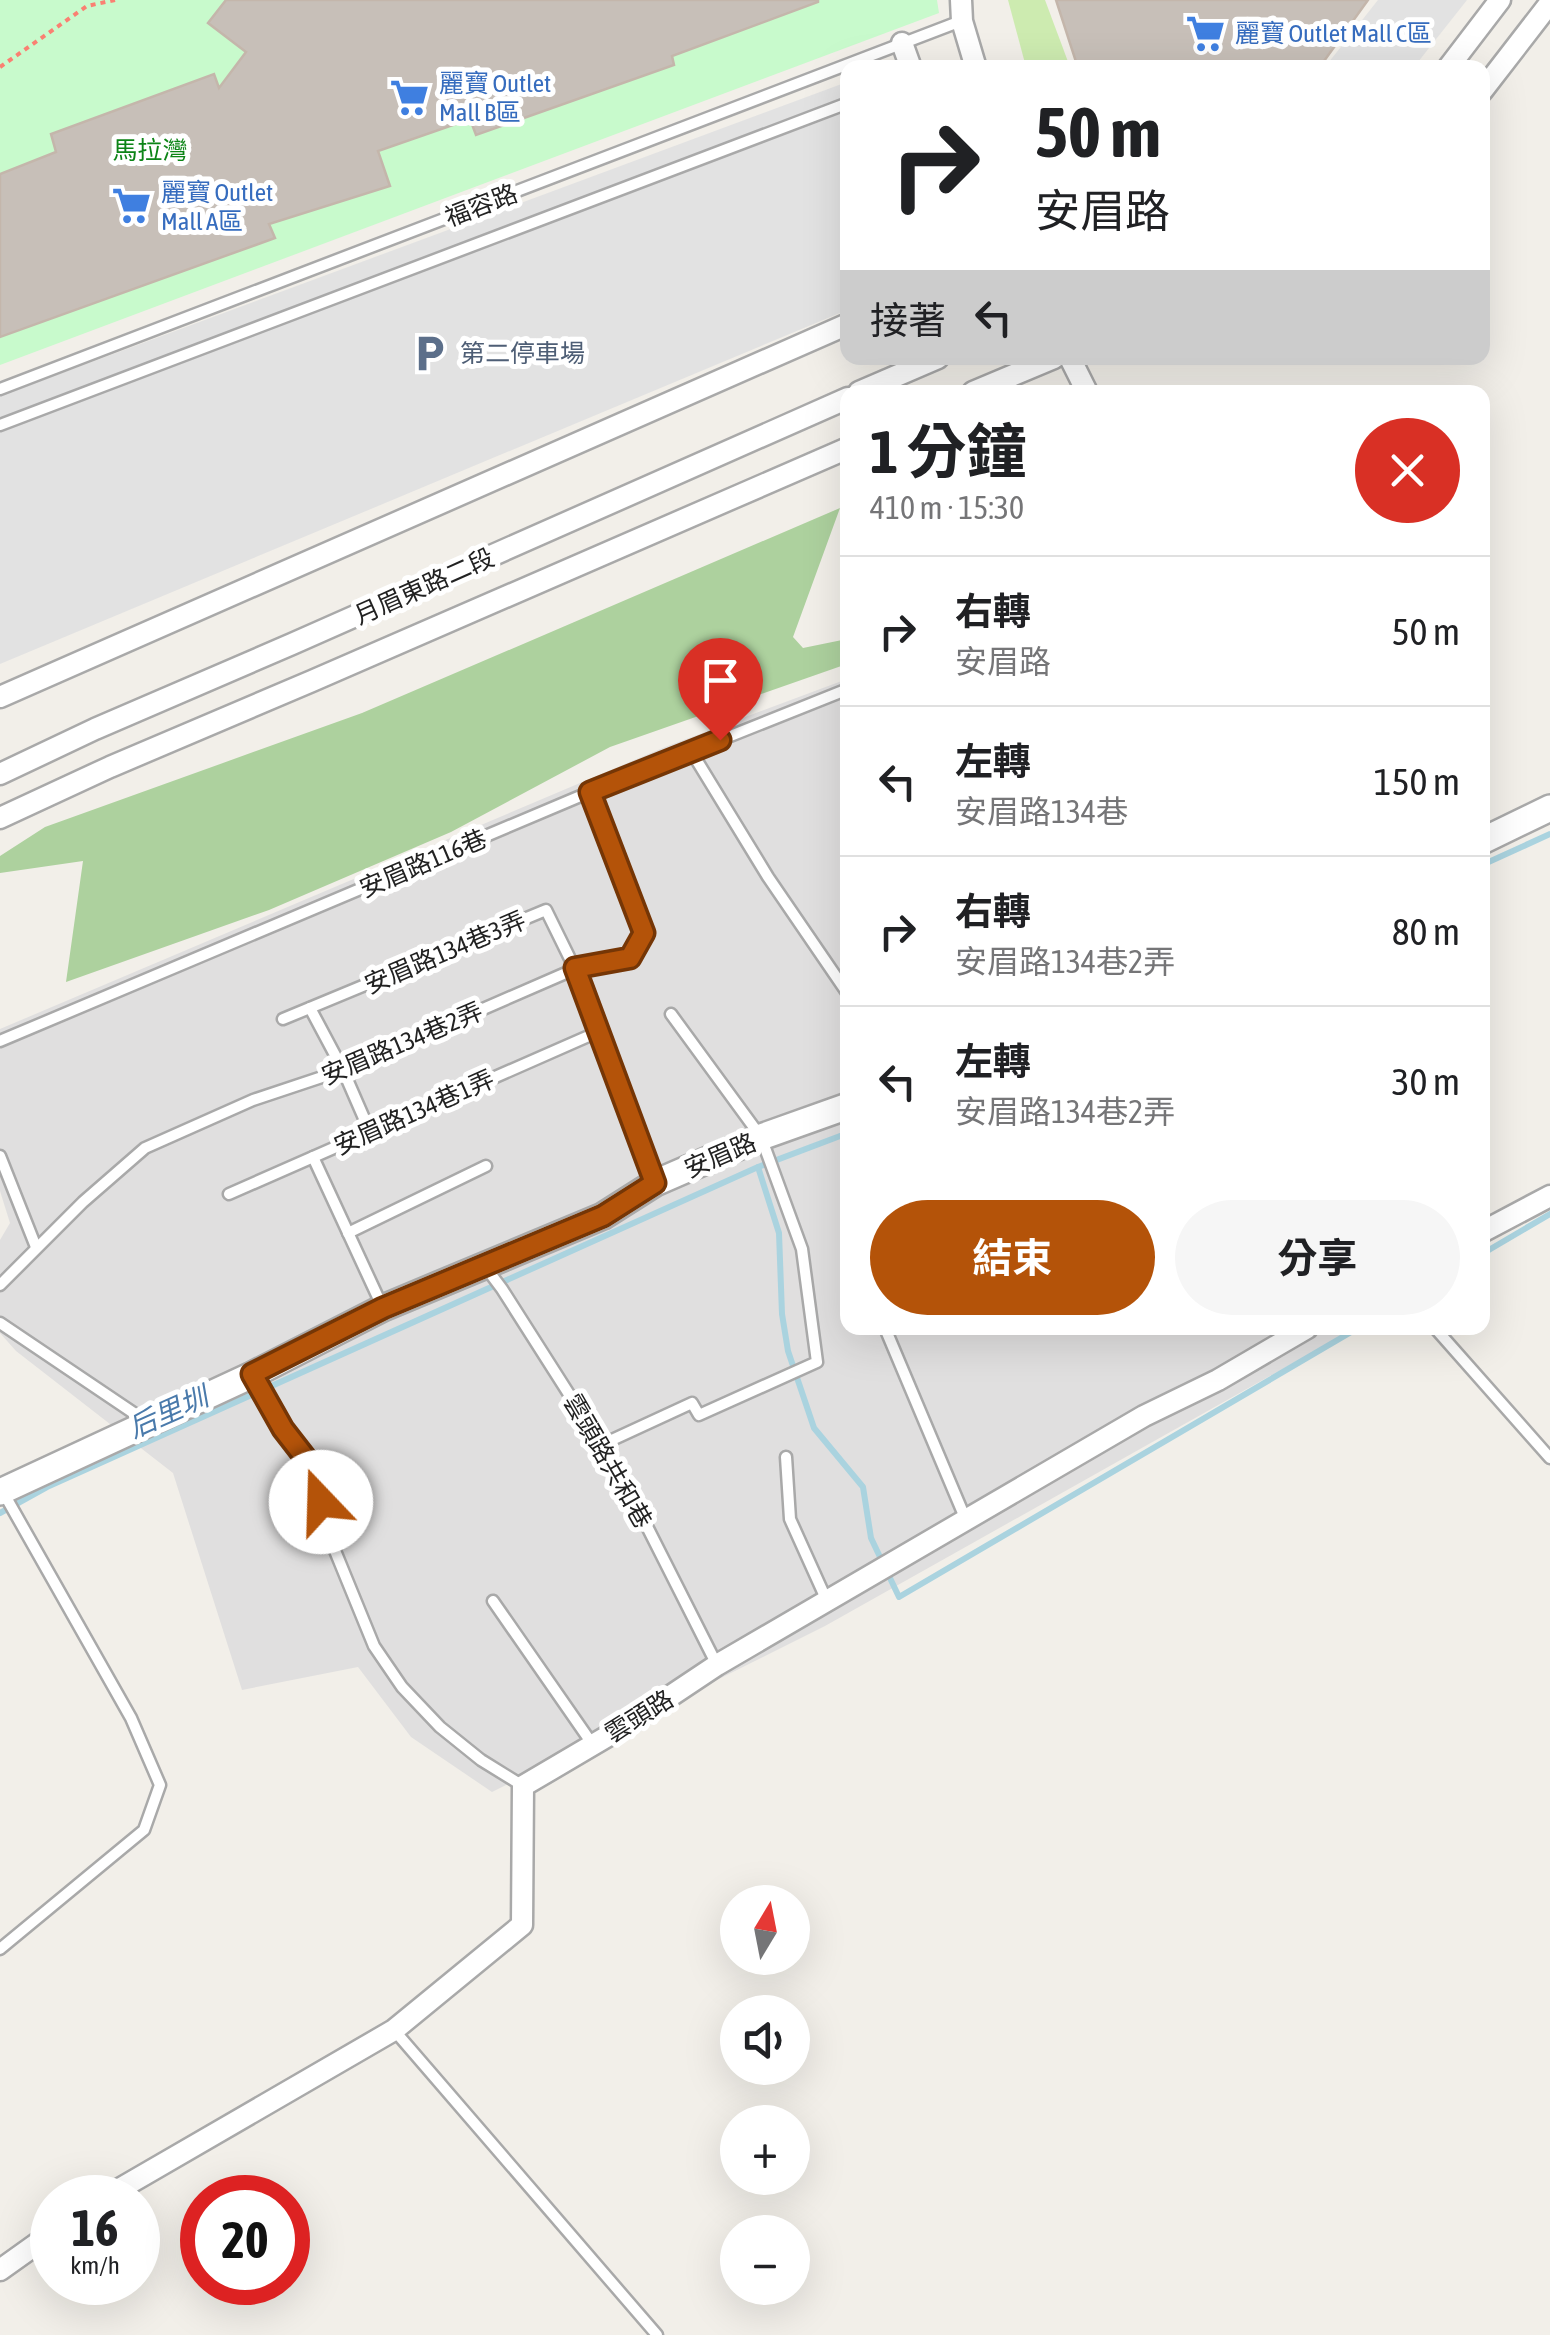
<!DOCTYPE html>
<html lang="zh-TW">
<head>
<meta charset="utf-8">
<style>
	:root { --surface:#fff; --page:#f6f6f6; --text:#202124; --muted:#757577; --line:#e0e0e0; --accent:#b45309 }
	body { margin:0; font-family:"Asap Condensed","Noto Sans TC",sans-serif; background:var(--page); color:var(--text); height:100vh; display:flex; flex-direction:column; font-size:38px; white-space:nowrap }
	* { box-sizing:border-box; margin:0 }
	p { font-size:32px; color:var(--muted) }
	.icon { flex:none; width:55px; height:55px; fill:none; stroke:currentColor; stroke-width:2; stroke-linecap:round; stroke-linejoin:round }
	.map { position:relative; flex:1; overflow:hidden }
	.details { position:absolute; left:840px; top:385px; width:650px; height:950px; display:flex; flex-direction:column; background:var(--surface); border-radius:20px; box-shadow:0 10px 40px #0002 }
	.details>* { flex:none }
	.banner { position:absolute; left:840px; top:60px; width:650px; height:305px; border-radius:20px; box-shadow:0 10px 40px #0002; background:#fff; color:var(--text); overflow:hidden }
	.needle { width:65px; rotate:10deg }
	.controls { position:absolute; left:720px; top:1885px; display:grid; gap:20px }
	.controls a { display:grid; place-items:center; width:90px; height:90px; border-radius:50%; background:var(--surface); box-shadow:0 10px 40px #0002; font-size:50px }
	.speed { position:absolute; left:30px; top:2175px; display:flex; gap:20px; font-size:50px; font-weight:700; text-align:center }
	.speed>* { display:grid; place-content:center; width:130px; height:130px; border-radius:50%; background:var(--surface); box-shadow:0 10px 40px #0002; line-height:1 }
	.speed small { font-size:25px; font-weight:400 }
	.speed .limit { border:15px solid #d22; background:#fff; color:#111 }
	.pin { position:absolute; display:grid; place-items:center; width:85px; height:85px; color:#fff; margin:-102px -42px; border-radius:50% 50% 50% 0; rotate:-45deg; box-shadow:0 0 10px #0007 }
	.pin .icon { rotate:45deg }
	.me { position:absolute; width:110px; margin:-55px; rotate:339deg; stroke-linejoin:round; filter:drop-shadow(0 0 8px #0008) }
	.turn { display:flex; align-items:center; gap:35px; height:210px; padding:0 30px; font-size:45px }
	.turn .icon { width:130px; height:130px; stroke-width:2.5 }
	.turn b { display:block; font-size:70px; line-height:85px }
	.then { display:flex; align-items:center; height:95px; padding:0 30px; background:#0003; gap:20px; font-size:38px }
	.round { display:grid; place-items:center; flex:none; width:105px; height:105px; border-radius:52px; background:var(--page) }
	.headline { display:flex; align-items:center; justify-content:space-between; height:170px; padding:0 30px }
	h1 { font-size:60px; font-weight:700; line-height:75px }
	.action { display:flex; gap:20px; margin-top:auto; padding:20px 30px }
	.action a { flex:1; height:115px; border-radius:60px; background:var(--accent); color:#fff; font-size:40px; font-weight:700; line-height:115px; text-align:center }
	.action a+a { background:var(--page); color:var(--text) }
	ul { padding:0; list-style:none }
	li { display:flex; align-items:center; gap:30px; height:150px; padding:0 30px; border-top:2px solid var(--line) }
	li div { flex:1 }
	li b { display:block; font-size:38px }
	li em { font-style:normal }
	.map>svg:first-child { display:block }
</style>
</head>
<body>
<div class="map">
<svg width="1550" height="2335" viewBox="0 0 1550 2335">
	<rect width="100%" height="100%" fill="#f2efe9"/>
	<polygon fill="#e0dfdf" points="847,679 848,1328 1361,1328 1293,1363 825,1626 492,1792 411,1737 358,1667 242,1690 173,1473 16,1351 0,1333 0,1240 10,1223 0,1191 0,1029 665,747"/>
	<polygon fill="#cdebb0" points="1008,0 1045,0 1070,67 1026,67"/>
	<polygon fill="#add19e" points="840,508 793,637 803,648 847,639 847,664 610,747 451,832 269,910 66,982 83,861 0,873 0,856 45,827 362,713"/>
	<polygon fill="#c8facc" points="0,0 937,0 939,13 0,365"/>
	<g fill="#e2e2e2">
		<polygon points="1378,0 1467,0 1414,67 1325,67"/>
		<polygon points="847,82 847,310 0,664 0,396"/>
	</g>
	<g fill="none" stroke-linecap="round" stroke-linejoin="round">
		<g stroke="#aad3df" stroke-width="6">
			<polyline points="1482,865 1550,834"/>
			<polyline points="758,1167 779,1233 782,1314 788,1351 814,1428 863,1487 871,1538 899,1597 1358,1328"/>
			<polyline points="1482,1254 1550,1214"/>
			<polyline points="0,1513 47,1487 758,1167 848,1133"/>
		</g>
	</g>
	<g fill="#c7bfb8" stroke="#c4b6ab" stroke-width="2.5">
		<polygon points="226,0 818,0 818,2 672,56 674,65 476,135 470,119 378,151 390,186 269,224 275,238 0,337 0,174 56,152 51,134 214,74 219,88 246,52 208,23"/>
		<polygon points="1056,0 1368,0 1319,68 1078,68"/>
	</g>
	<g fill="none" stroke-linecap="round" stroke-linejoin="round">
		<defs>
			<g id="service">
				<polyline points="0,389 961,21"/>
				<polyline points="0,425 848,103"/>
				<polyline points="691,751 768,877 848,994"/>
				<polyline points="310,1008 343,1070 370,1132"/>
				<polyline points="283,1019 546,910 575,969 655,1182"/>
				<polyline points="0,1041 590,792 848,689"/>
				<polyline points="0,1156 36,1247"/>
				<polyline points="313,1157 382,1306"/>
				<polyline points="229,1194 600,1031"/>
				<polyline points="348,1233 486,1166"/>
				<polyline points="484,1265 502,1289 623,1479 717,1665"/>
				<polyline points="0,1285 83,1202 145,1148 253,1100 343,1070 575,969 631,958 645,933 590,792"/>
				<polyline points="0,1323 144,1420"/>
				<polyline points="885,1328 966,1520"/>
				<polyline points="1435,1328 1550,1458"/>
				<polyline points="252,1375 283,1429 313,1469 329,1536 374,1646 402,1687 440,1727 481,1760 523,1786"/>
				<polyline points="601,1445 692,1403 699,1415 817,1362 802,1249 761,1137 671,1014"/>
				<polyline points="786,1457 790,1519 827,1601"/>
				<polyline points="493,1601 593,1745"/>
				<polyline points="0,1949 144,1830 160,1785 131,1718 3,1492"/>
				<polyline points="394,2030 657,2335"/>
			</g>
			<g id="minor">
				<polyline points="961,0 962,21 976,68"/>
				<polyline points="902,43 911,68"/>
				<polyline points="1448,68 1500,0"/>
				<polyline points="1482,91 1550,3"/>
				<polyline points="1070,358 1087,392"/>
				<polyline points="859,392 938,358"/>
				<polyline points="973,392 1054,358"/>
				<polyline points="0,697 848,324"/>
				<polyline points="0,774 95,729 292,644 848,398"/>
				<polyline points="0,818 110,767 312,681 848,448"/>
				<polyline points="1482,1232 1550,1196"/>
				<polyline points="104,2198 394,2030 522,1925 523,1786 630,1723 717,1665 1144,1416 1218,1380 1307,1328"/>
				<polyline points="0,2270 52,2233"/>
			</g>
			<g id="tertiary">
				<polyline points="1482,841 1550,808"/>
				<polyline points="0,1492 252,1375 383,1308 603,1216 655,1183 761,1137 848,1106"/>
			</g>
		</defs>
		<use href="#service" stroke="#a9a9a9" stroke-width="15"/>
		<use href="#minor" stroke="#a9a9a9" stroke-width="25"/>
		<use href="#tertiary" stroke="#a9a9a9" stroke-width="30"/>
		<polyline stroke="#fa8072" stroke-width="4" stroke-dasharray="5 5" stroke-linecap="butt" points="0,67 87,6 115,0"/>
		<use href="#service" stroke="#fff" stroke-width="10"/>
		<use href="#minor" stroke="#fff" stroke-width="20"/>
		<use href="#tertiary" stroke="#fff" stroke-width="25"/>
	</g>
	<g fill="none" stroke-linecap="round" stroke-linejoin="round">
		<defs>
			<polyline id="route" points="321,1502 314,1469 283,1429 252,1374 383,1308 603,1216 655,1183 575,968 630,958 644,933 590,792 720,740"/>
		</defs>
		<use href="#route" stroke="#753606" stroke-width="25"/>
		<use href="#route" stroke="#b45309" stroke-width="18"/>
	</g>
	<defs>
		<symbol id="supermarket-bare" viewBox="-9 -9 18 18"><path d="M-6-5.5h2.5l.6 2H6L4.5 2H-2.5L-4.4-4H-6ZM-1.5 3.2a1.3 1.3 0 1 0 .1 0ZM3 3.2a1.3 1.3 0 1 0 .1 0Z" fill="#3f7fe0" stroke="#fff" stroke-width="2.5" paint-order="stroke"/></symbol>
		<symbol id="parking-bare" viewBox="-9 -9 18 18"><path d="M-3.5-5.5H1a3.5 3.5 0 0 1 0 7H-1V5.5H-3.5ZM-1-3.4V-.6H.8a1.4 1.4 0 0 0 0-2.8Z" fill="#5c6f8a" stroke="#fff" stroke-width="2.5" paint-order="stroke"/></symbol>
	</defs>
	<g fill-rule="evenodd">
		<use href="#supermarket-bare" x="1178" y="6" width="55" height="55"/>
		<use href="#supermarket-bare" x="382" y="70" width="55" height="55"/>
		<use href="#supermarket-bare" x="104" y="178" width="55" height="55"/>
		<use href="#parking-bare" x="402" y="326" width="55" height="55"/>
	</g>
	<g text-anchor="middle" stroke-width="10" stroke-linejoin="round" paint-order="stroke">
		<g font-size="25" fill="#366cbe" stroke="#fff" text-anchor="start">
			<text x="1235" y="42">麗寶 Outlet Mall C區</text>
			<text x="439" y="92">麗寶 Outlet<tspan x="439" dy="29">Mall B區</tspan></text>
			<text x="161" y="201">麗寶 Outlet<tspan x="161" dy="29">Mall A區</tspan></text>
		</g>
		<g font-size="25" fill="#0c8416" stroke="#fff">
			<text x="150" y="159">馬拉灣</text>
		</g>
		<g font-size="25" fill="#222" stroke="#fff">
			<text transform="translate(481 205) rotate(-21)" y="9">福容路</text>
			<text transform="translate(424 586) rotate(-24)" y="9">月眉東路二段</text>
			<text transform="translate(423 863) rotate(-23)" y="9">安眉路116巷</text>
			<text transform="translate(445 952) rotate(-23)" y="9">安眉路134巷3弄</text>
			<text transform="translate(402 1043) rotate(-23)" y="9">安眉路134巷2弄</text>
			<text transform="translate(414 1112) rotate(-24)" y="9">安眉路134巷1弄</text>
			<text transform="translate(720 1155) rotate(-23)" y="9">安眉路</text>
			<text transform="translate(608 1461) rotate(60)" y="9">雲頭路共和巷</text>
			<text transform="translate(639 1716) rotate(-32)" y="9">雲頭路</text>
		</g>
		<g font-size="25" fill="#4e5e75" stroke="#fff" text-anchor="start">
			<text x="460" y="362">第二停車場</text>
		</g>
		<g font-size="28" font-style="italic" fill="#4a7aab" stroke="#fff">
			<text transform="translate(168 1412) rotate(-24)" y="10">后里圳</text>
		</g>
	</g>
</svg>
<div class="controls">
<a><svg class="needle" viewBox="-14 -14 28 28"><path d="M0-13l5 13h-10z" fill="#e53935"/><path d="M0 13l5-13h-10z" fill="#757577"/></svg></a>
<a><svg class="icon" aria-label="sound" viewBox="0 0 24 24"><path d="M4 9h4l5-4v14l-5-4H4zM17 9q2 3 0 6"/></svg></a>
<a>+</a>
<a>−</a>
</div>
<div class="speed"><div>16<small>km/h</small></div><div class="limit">20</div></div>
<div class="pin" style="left:720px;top:740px;background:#d93025"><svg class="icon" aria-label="arrive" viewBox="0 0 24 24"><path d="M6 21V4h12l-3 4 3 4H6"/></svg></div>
<svg class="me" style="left:321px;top:1502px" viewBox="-20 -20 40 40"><circle r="19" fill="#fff"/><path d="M0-13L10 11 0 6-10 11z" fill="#b45309"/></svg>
<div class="banner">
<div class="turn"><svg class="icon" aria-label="right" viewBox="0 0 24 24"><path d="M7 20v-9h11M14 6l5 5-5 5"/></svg><div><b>50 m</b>安眉路</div></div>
<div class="then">接著<svg class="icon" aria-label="left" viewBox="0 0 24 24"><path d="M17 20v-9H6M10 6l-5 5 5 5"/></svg></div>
</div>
<section class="details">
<div class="headline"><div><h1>1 分鐘</h1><p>410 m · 15:30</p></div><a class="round" style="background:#d93025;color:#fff"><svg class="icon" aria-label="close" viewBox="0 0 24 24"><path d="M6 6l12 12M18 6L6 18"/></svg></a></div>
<ul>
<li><svg class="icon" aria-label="right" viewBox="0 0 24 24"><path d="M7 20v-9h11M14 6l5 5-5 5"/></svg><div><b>右轉</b><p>安眉路</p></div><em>50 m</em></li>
<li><svg class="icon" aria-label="left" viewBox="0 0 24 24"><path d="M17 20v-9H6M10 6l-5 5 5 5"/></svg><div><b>左轉</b><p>安眉路134巷</p></div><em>150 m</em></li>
<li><svg class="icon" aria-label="right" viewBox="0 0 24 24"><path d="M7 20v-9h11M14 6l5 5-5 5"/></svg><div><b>右轉</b><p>安眉路134巷2弄</p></div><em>80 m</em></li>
<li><svg class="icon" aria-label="left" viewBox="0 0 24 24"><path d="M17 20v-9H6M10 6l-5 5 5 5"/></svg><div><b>左轉</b><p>安眉路134巷2弄</p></div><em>30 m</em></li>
</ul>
<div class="action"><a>結束</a><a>分享</a></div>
</section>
</div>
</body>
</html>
